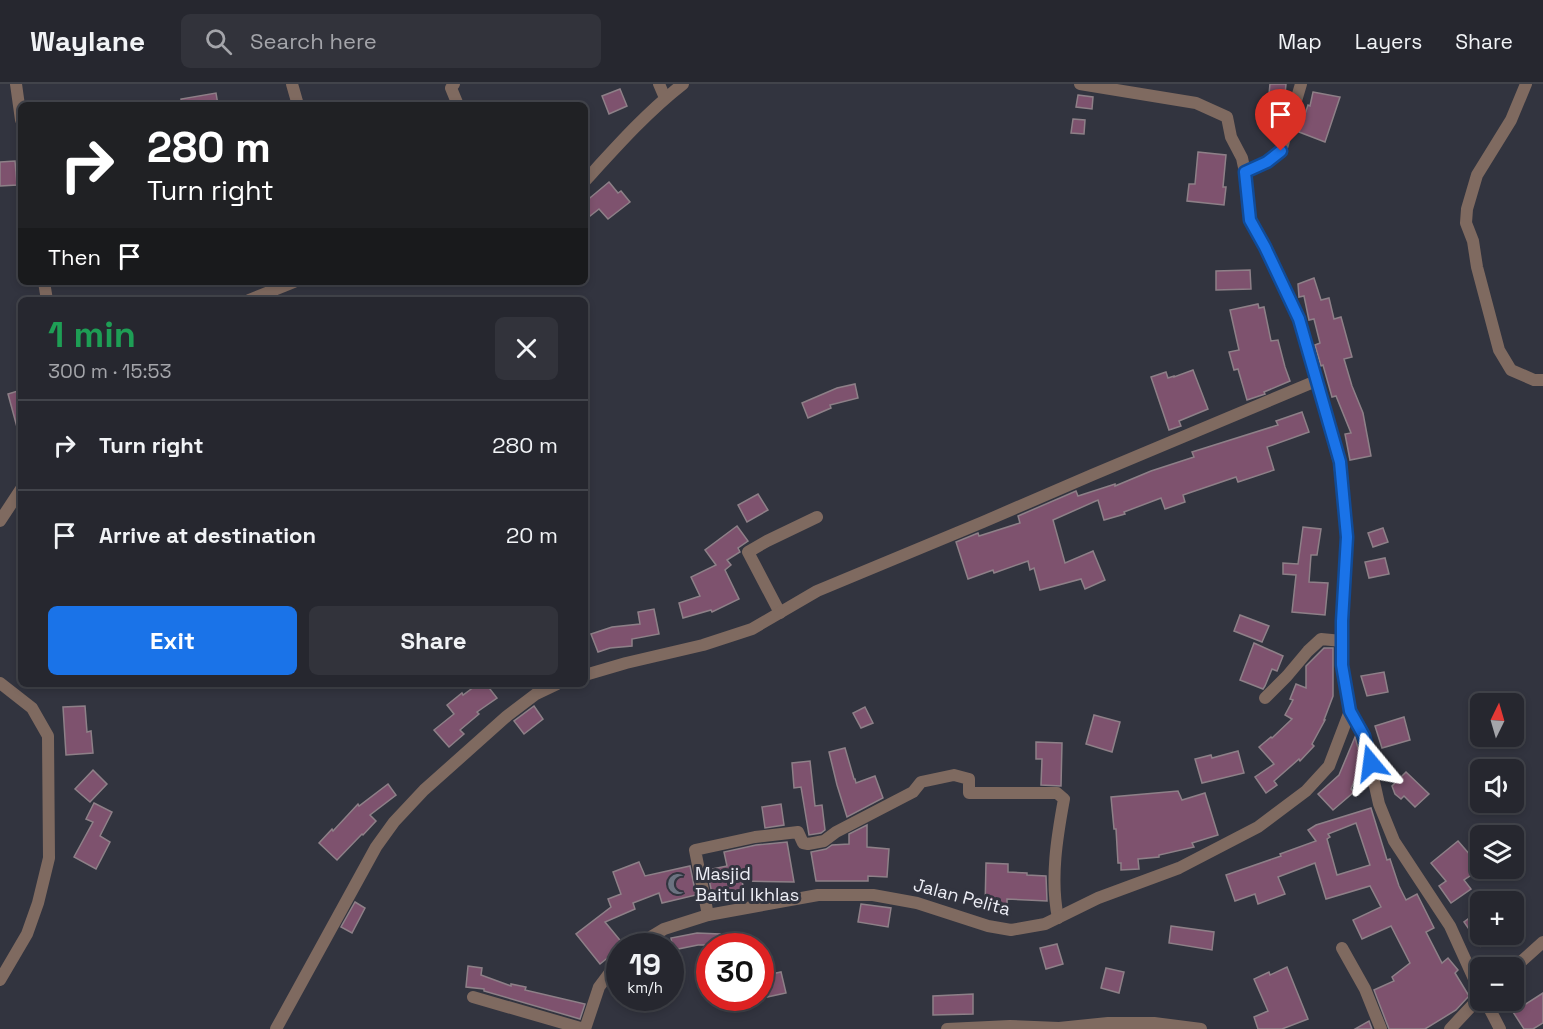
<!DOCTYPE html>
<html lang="en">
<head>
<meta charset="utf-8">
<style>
	:root { --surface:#26272f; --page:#32333b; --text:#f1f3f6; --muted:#a4a5aa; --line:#42444b; --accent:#1a73e8 }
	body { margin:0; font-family:"Space Grotesk",sans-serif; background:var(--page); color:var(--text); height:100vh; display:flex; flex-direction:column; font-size:22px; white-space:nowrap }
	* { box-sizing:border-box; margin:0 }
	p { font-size:20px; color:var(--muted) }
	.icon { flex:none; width:33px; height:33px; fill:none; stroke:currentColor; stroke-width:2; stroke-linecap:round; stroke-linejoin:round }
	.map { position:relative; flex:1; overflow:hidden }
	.sheet { position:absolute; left:18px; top:213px; width:570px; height:390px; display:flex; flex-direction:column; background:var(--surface); border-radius:9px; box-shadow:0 3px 9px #0003,0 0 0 2px var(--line) }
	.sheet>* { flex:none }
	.top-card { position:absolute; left:18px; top:18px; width:570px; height:183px; border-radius:9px; box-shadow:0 3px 9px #0003,0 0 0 2px var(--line); background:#202124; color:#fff; overflow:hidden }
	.needle { width:39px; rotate:5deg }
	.fabs { position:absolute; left:1470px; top:609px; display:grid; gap:12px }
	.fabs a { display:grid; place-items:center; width:54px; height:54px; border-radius:9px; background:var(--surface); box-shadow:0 3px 9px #0003,0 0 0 2px var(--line); font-size:30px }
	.speed { position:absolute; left:606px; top:849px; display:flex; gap:12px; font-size:30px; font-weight:700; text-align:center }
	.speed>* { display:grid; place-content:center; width:78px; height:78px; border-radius:50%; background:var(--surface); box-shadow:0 3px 9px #0003,0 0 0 2px var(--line); line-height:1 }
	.speed small { font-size:15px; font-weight:400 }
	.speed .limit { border:9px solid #d22; background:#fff; color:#111 }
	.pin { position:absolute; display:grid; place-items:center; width:51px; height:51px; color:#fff; margin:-62px -26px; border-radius:50% 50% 50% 0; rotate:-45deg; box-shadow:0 0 6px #0007 }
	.pin .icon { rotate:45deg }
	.me { position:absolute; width:66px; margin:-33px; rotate:344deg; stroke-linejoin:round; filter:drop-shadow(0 0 4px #0008) }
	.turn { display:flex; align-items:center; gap:21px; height:126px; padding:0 30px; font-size:27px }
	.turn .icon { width:78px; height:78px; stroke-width:2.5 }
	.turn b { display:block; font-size:42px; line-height:51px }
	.then { display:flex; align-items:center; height:57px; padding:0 30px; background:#0003; gap:12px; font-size:22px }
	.round { display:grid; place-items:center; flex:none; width:63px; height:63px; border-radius:9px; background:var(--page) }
	.overview { display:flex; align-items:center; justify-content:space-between; height:102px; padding:0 30px }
	h1 { font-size:36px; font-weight:700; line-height:45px; color:#1e9e55 }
	.primary-button { display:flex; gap:12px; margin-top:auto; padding:12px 30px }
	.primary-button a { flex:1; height:69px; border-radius:9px; background:var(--accent); color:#fff; font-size:24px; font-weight:700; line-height:69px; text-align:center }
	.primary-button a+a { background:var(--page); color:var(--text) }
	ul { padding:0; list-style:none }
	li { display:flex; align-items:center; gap:18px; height:90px; padding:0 30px; border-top:2px solid var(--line) }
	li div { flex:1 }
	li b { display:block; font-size:22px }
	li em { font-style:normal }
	header { display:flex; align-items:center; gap:36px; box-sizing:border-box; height:84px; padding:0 30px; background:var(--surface); border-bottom:2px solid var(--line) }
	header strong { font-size:28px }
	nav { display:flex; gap:33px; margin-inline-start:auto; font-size:21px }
	.search { width:420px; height:54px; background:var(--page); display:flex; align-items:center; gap:15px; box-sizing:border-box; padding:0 21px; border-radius:9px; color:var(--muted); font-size:22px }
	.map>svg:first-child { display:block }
</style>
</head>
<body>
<header>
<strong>Waylane</strong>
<div class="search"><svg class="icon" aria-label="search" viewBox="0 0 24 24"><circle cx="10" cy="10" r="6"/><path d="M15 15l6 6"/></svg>Search here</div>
<nav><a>Map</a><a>Layers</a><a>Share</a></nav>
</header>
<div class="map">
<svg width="1543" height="945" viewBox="0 0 1543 945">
	<rect width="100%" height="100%" fill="#32343f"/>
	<g fill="#7e526e" stroke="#8e8088" stroke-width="1.5" fill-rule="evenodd">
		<polygon points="1270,0 1286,0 1283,31 1267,30"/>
		<polygon points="620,5 627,22 609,30 602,12"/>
		<polygon points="1313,8 1340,13 1325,58 1299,48 1308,21 1310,22"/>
		<polygon points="216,9 218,21 182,21 181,15"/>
		<polygon points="1078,11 1093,13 1092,25 1076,23"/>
		<polygon points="1073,35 1085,36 1084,50 1071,49"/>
		<polygon points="1198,68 1226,71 1223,103 1226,103 1224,121 1187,117 1189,100 1195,100"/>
		<polygon points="15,77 17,101 0,102 0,78"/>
		<polygon points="609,98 618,109 621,107 630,118 608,135 599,125 585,136 585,118"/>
		<polygon points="1250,186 1251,205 1216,206 1216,187"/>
		<polygon points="1314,194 1321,216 1329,214 1334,235 1341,233 1352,273 1344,275 1352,302 1363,329 1371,372 1350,376 1345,350 1351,349 1336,312 1332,313 1323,281 1321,282 1315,261 1320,259 1314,235 1309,236 1304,212 1299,213 1298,200"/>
		<polygon points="1258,220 1259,224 1264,223 1271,257 1278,256 1285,283 1290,297 1264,308 1265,310 1247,316 1238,285 1234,286 1229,268 1239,266 1230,226"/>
		<polygon points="1193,286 1208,325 1179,337 1181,342 1169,346 1151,293 1166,288 1168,294 1174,292 1174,293"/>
		<polygon points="855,300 858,314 830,321 831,324 808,334 802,319 837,304"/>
		<polygon points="21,306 21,342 17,343 8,310"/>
		<polygon points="1302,328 1309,348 1267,363 1274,386 1238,398 1236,393 1183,411 1185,418 1165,425 1161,414 1124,428 1125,430 1104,436 1098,416 1053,436 1065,479 1093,467 1105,496 1085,505 1081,495 1040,506 1034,484 1030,486 1028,477 994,489 993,486 968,495 956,458 978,449 979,452 1020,439 1018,432 1076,407 1078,412 1115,400 1115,402 1151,387 1194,373 1192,368 1278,341 1276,337"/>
		<polygon points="758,410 768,426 747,438 738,421"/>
		<polygon points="737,442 748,457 738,464 740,468 727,476 731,481 725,486 739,515 712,528 711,526 683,534 679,519 700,512 691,493 716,481 705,466"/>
		<polygon points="1303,443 1321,445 1317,471 1311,471 1309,498 1328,499 1325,531 1292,528 1296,491 1283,490 1283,479 1298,480"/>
		<polygon points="1383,444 1388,458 1373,463 1368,449"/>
		<polygon points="1385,474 1389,490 1369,494 1365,478"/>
		<polygon points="654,525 659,550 632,555 632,562 610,564 598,568 591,550 612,543 640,540 638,528"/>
		<polygon points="1240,531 1269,542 1262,558 1234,547"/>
		<polygon points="1254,559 1283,572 1277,587 1272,585 1265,602 1263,605 1240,596"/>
		<polygon points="1324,564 1333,564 1333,612 1324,636 1325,636 1312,660 1314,662 1300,677 1299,675 1274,697 1277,701 1266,709 1255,693 1274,680 1259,663 1271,653 1272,654 1292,635 1285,631 1293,616 1290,615 1296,600 1306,604 1306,582"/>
		<polygon points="1384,588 1388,608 1367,612 1361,592"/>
		<polygon points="478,600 486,600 497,614 477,628 479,630 460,646 464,650 449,663 434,646 454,630 447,621 462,609 463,611"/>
		<polygon points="85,622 87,648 91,647 93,669 66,671 63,623"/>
		<polygon points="534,622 543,635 524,650 514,637"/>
		<polygon points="865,623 873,639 861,644 853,629"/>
		<polygon points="1094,631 1120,638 1112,668 1086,660"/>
		<polygon points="1404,633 1410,656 1382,664 1375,642"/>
		<polygon points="1355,653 1361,675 1360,683 1351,705 1354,708 1333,726 1318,710 1339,691"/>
		<polygon points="1036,658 1062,659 1061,702 1041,701 1042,675 1036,675"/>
		<polygon points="845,664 854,695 855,695 856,699 875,692 883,714 847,733 837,701 829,668"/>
		<polygon points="1238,667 1244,689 1202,699 1195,675 1211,671 1212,674"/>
		<polygon points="810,677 815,722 822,721 825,746 821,749 809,751 801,703 794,704 792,679"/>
		<polygon points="93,686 107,700 90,718 75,705"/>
		<polygon points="1406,688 1429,710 1415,723 1404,712 1401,715 1395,710 1392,702"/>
		<polygon points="388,700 396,711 370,731 376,737 363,751 362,750 337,776 319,759 332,745 333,747 358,720 359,722"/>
		<polygon points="1178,707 1182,716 1205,709 1218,751 1192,759 1194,763 1159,771 1159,773 1138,775 1139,785 1121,786 1121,779 1118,779 1116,745 1114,745 1111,713"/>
		<polygon points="94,719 112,728 100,752 110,758 96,785 74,773 93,738 86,735"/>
		<polygon points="781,720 784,741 765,744 762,723"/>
		<path d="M 1371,724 L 1387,776 L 1390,775 L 1399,802 L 1406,816 L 1417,810 L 1434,844 L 1426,848 L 1442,879 L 1448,874 L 1458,886 L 1455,889 L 1469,912 L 1456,926 L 1425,945 L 1389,945 L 1374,906 L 1394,897 L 1392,893 L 1410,879 L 1391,842 L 1362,855 L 1353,836 L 1381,823 L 1370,802 L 1326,815 L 1315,779 L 1278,793 L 1285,810 L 1258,820 L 1255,810 L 1235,817 L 1226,791 L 1281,772 L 1280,770 L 1316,757 L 1308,746 L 1316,741 ZM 1356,739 L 1370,781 L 1337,791 L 1327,755 L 1330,753 L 1328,750 Z"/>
		<polygon points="867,741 867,763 889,765 887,793 868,792 868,797 816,797 811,768 826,765 832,761 849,760 849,750"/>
		<polygon points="1458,757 1471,772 1470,773 1479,786 1464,796 1471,805 1451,819 1439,802 1446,797 1431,779"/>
		<polygon points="787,758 794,798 742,797 746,816 732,818 732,816 714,819 707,786 727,782 724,768 756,761"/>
		<polygon points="639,778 645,792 690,782 696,811 662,819 659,809 633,819 635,825 605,838 624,861 620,862 620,864 600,880 576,850 611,823 608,815 621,810 613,788"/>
		<polygon points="986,779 1008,780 1008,788 1027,789 1027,791 1046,792 1047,817 1007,815 1007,825 985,824"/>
		<polygon points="355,818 365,824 352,849 341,843"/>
		<polygon points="861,820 891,824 888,843 858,838"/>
		<polygon points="1480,826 1480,861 1464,838"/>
		<polygon points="1171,842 1214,848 1212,866 1169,859"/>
		<polygon points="697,849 720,850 720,861 698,861 673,866 671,854"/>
		<polygon points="1057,860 1063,880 1046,885 1040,864"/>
		<polygon points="468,882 482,884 481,891 511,902 511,900 526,903 525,906 585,920 580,935 484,907 484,905 466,903"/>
		<polygon points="1287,883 1308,935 1282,945 1258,945 1254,933 1268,927 1254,895 1269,888 1270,891"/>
		<polygon points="1106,884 1124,888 1119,909 1101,904"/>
		<polygon points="781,888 786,909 767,913 762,892"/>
		<polygon points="1543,909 1543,939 1533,945 1524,945 1513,928"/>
		<polygon points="973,910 973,930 933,931 933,912"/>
		<polygon points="1369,937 1372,945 1355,945"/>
	</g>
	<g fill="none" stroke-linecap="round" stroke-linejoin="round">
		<g stroke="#7f6a60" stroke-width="12">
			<polyline points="16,0 21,36"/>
			<polyline points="292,0 298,21"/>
			<polyline points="454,0 451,4 458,21"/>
			<polyline points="659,0 665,14"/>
			<polyline points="1080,0 1196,19 1227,33 1231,53 1242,74 1245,88"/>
			<polyline points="1301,0 1281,67 1267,78 1245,88 1250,136 1265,163 1299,235 1339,378 1347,453 1342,537 1342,581 1350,627 1364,653 1379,720 1394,757 1450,842 1480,908"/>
			<polyline points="1526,0 1511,36 1477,91 1467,125 1466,139 1473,157 1477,183 1499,266 1511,286 1534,296 1543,296"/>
			<path d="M 585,97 C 616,63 647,28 683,0"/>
			<polyline points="44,198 47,216"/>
			<polyline points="249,216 294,198"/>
			<polyline points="0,437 21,405"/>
			<polyline points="780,529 748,468 767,457 817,433"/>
			<polyline points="585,591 626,579 703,561 752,545 817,507 983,438 1092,391 1316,297"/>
			<polyline points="0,599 32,624 48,652 49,774 38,819 27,850 0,896"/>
			<polyline points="1265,614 1287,592 1308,567 1321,555 1342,557"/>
			<path d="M 708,831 L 695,766 L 755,753 L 798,748 L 803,759 L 808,760 L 824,757 L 836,748 L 913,708 L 921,698 L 954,691 L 969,695 L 969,709 L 1057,709 L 1064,715 C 1057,753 1050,795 1058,834"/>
			<polyline points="636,862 664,845 708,831 818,811 873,811 917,819 988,842 1011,846 1045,840 1098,814 1179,784 1258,743 1306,707 1329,682 1350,627"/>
			<polyline points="1342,864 1365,905 1381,945"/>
			<polyline points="1514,884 1543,858"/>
			<polyline points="473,913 584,945"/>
			<polyline points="1485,916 1500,945"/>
			<polyline points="276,945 376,763 394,738 424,706 507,632 536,610 557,600"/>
			<polyline points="585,945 599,903 620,875"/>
			<polyline points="947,945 1010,942 1059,944 1108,939 1154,939 1201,945"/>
			<polyline points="1450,945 1480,913"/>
		</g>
	</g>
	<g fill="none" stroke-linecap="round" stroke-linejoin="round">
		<defs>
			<polyline id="route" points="1281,67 1267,78 1245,88 1250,136 1265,163 1299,235 1340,378 1347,453 1342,537 1342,581 1350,627 1364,652 1371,679"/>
		</defs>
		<use href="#route" stroke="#114b97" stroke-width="15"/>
		<use href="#route" stroke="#1a73e8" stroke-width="10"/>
	</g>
	<defs>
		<symbol id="mosque-bare" viewBox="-9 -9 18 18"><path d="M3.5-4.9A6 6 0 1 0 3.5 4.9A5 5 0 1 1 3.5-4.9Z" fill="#6b7280" stroke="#32343f" stroke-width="2.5" paint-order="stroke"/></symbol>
	</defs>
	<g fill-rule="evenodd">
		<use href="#mosque-bare" x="663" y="785" width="30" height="30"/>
	</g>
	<g text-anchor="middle" stroke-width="6" stroke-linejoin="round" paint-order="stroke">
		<g font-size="18" fill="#edeef6" stroke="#32343f" text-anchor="start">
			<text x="695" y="796">Masjid<tspan x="695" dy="21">Baitul Ikhlas</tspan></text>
		</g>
		<g font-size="18" fill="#edeef6" stroke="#32343f">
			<text transform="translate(962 813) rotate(15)" y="6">Jalan Pelita</text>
		</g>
	</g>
</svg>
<div class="fabs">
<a><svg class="needle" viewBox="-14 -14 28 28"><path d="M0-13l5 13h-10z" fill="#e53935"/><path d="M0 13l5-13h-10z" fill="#a4a5aa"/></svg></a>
<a><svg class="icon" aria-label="sound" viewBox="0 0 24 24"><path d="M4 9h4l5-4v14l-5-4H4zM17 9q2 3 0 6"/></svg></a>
<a><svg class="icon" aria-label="layers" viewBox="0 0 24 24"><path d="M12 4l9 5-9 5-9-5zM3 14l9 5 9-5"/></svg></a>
<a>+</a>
<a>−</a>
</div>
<div class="speed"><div>19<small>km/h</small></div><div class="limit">30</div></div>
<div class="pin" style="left:1281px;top:67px;background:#d93025"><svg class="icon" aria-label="arrive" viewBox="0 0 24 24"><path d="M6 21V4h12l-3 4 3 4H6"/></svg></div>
<svg class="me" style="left:1371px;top:679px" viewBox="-20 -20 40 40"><path d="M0-17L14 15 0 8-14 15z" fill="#1a73e8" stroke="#fff" stroke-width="4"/></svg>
<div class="top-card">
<div class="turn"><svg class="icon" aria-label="right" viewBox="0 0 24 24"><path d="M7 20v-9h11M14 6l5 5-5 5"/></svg><div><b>280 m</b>Turn right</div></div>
<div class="then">Then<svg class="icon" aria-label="arrive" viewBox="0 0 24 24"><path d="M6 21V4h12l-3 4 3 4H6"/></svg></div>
</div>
<section class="sheet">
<div class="overview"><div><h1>1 min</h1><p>300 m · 15:53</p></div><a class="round"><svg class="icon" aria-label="close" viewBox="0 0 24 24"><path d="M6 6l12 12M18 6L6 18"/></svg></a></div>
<ul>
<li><svg class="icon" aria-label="right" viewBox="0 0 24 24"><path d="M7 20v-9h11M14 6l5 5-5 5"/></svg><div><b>Turn right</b></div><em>280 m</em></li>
<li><svg class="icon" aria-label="arrive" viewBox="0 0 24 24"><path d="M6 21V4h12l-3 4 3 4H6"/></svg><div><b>Arrive at destination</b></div><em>20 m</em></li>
</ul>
<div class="primary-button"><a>Exit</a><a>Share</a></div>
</section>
</div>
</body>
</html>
